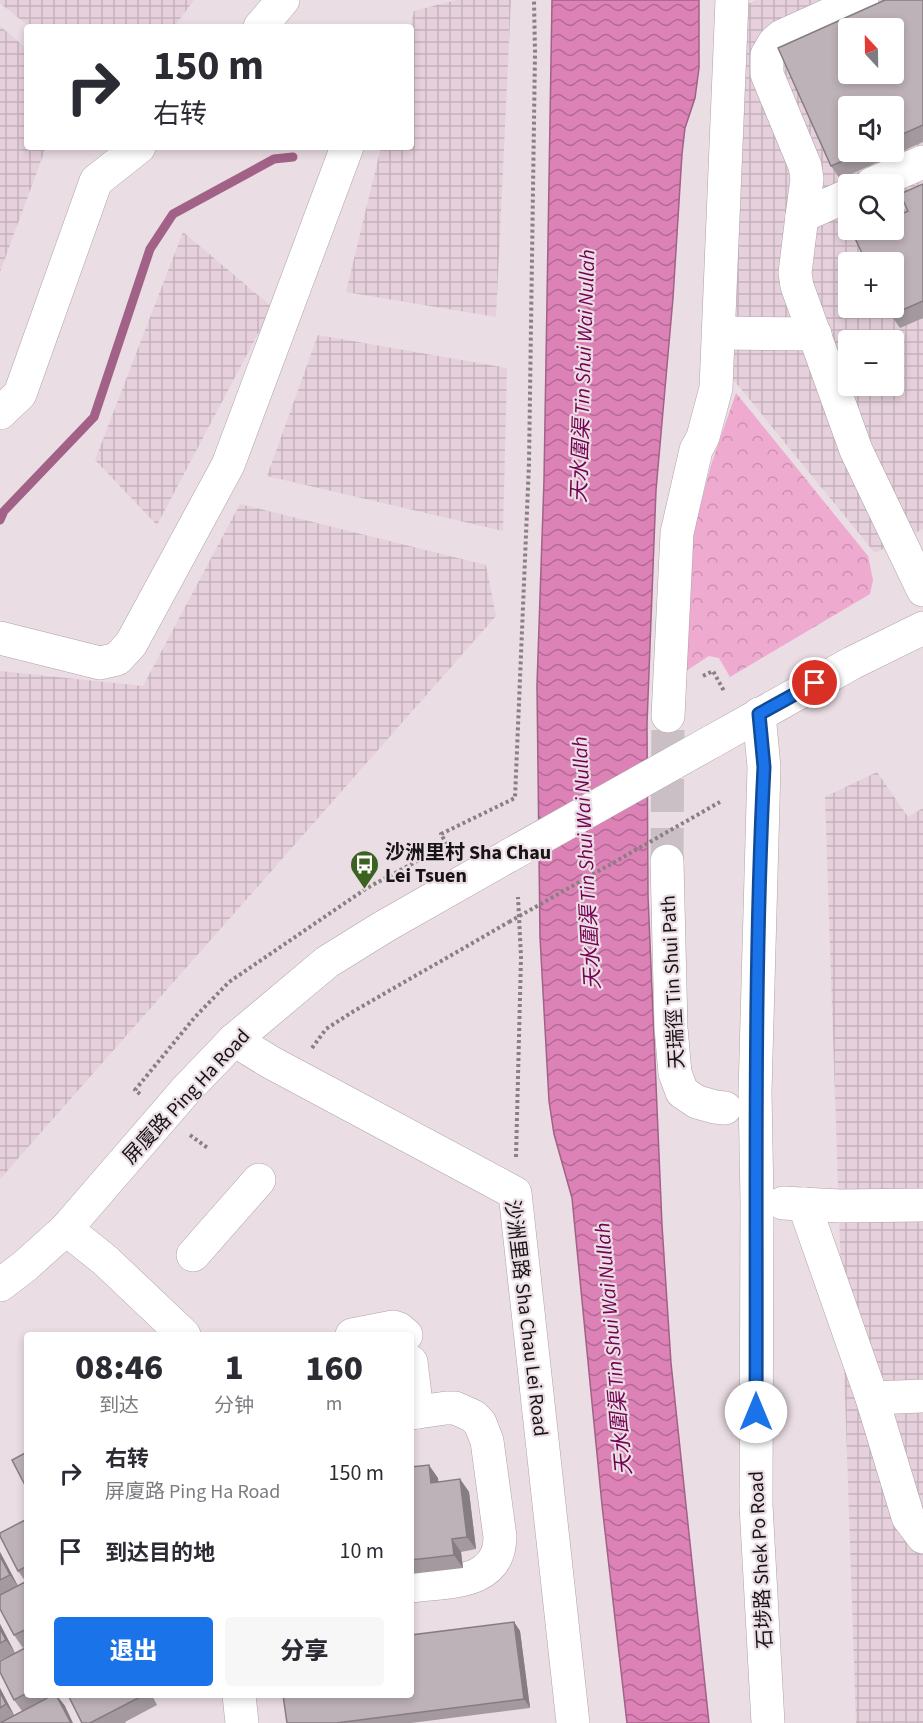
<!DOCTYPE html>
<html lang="zh">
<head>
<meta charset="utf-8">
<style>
	:root { --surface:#fff; --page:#f7f7f7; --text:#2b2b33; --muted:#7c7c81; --accent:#1a73e8 }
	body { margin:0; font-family:"Source Sans 3","Noto Sans SC",sans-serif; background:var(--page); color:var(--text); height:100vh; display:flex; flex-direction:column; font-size:22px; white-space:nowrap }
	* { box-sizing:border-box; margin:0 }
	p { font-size:20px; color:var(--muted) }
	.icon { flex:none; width:33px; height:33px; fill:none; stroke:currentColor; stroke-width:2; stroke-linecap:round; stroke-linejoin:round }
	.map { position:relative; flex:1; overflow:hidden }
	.drawer { position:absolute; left:24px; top:1332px; width:390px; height:366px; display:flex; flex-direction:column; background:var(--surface); border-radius:6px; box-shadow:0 3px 9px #0003 }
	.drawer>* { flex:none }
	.guide { position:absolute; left:24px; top:24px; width:390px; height:126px; border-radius:6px; box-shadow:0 3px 9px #0003; background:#fff; color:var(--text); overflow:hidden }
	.needle { width:39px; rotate:338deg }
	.buttons { position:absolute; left:838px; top:18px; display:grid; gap:12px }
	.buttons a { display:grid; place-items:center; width:66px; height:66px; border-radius:6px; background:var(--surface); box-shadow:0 3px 9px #0003; font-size:30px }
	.pin { position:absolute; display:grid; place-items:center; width:51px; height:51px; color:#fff; margin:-26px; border:3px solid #fff; border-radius:50%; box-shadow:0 2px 6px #0007 }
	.me { position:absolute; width:66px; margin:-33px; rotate:0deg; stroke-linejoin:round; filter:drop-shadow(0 0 4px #0008) }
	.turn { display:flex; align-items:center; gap:21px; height:126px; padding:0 30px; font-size:27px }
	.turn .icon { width:78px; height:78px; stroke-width:2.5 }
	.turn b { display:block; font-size:42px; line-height:51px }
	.eta { display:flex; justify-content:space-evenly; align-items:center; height:102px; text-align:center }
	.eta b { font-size:36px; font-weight:800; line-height:42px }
	.primary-button { display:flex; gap:12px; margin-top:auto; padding:12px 30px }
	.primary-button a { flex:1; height:69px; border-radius:6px; background:var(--accent); color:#fff; font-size:24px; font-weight:800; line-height:69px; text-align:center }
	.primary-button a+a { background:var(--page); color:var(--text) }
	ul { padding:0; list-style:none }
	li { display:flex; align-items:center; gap:18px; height:78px; padding:0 30px }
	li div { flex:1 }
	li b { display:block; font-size:22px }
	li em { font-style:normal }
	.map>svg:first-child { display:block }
</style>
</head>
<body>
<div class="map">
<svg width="923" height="1723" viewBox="0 0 923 1723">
	<defs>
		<pattern id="industrial-grid" width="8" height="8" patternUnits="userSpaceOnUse" patternTransform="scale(1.5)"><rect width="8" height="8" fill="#e5d0db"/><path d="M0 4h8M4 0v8" fill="none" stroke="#c4b2bb"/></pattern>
		<pattern id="forest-crowns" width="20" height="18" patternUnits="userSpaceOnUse" patternTransform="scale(1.5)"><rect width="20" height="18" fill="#efaad0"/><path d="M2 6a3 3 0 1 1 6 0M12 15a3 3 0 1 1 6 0" fill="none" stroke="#cc91b2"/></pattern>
		<pattern id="water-waves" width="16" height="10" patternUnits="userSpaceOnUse" patternTransform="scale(1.5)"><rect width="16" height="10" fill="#dd82b7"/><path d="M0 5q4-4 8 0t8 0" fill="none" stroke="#b26994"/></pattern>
	</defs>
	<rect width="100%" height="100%" fill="#eadde4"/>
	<g fill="url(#industrial-grid)" fill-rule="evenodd">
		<polygon points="0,0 194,0 174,27 30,27 0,3"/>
		<polygon points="456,0 511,0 496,317 346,292 381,147 411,147 410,27 414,11"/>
		<path d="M 756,0 L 923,0 L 923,529 L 875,553 L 728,373 L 742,7 ZM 849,28 L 894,28 L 894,74 L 849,74 ZM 849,106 L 894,106 L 894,152 L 849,152 ZM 849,184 L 894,184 L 894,230 L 849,230 ZM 849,262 L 894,262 L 894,308 L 849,308 ZM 849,340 L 894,340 L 894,386 L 849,386 Z"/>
		<polygon points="0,26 27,49 27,147 46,147 0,272"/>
		<polygon points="183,232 272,307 157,525 95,460"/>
		<polygon points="318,335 507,368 503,531 267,476"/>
		<polygon points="240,504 486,565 496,616 0,1179 0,671 143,686"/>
		<polygon points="877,772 908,817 923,808 923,1723 856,1723 825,797"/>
	</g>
	<polygon fill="url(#forest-crowns)" points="736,393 868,556 873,580 870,594 730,677 719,658 709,656 686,671 691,540 711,465"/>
	<polygon fill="url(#water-waves)" stroke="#a26187" stroke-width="1.5" points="552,0 699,0 699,68 695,98 685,128 682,154 673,298 656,490 647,724 648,896 662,1225 671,1363 709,1723 627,1723 602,1505 572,1198 554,1134 549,1101 540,937 537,685 544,480"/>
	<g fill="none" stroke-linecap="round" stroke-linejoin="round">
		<polyline stroke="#a26187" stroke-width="9" points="0,520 4,511 94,417 150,249 173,214 274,159 293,157"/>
		<polyline stroke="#cabfc5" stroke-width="33" stroke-dasharray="33 16" stroke-linecap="butt" points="667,861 668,716"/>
		<defs>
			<g id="minor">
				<polyline points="260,27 283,0"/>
				<polyline points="872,184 923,162"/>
				<polyline points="849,195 802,216 795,273 797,286 856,450 923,590"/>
				<polyline points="802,216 807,179 805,166 767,74 767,55 774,43 782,36 862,0"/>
				<polyline points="719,333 815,334"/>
				<polyline points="0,413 20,394 96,181 139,147"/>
				<polyline points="0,638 100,663 117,659 131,644 228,465 347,147"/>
				<polyline points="759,714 764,767 755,1092 757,1202 756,1505 768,1723"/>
				<polyline points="668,716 677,533 696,450 703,437 716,388 732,0"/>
				<polyline points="711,742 852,663 923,628"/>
				<polyline points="667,861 671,1028 675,1073 682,1092 697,1102 715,1107 725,1108"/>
				<polyline points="234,1040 272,1063 515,1193 573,1723"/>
				<polyline points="783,1203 840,1206 923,1205"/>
				<polyline points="804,1204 872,1398 923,1396"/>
				<polyline points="66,1229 106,1261 184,1335"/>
				<polyline points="193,1255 259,1180"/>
				<polyline points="0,1285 25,1266 66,1229 186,1090 234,1040 327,962 385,926 510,855"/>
				<polyline points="352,1335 393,1327 399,1329 406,1335"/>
				<polyline points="411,1362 417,1412"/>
				<polyline points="872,1398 908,1517 923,1537"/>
				<path d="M 411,1413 L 446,1408 L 455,1408 L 473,1416 L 480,1423 L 487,1441 L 500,1537 C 499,1586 447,1581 411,1586"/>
				<polyline points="239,1695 242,1723"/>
			</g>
		</defs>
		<use href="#minor" stroke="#aea2a8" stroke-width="34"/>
		<g stroke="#898084" stroke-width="4" stroke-dasharray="3 3" stroke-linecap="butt">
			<polyline points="703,676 713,671 724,691"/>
			<polyline points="312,1048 326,1029 354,1011 509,922"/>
			<polyline points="140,1094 135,1090 195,1017 229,982 367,888 447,845 441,834 515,798 529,463 535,52 534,0"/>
			<polyline points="190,1135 209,1149"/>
			<polyline points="516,1157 521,957 518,897"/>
		</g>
		<use href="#minor" stroke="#fff" stroke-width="33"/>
		<defs>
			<polyline id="minor-bridge" points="510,855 711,742"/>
		</defs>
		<use href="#minor-bridge" stroke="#aea2a8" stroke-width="34" stroke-linecap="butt"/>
		<polyline stroke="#898084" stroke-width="4" stroke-dasharray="3 3" stroke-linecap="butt" points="509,922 720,802"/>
		<use href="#minor-bridge" stroke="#fff" stroke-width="33"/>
	</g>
	<g fill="#a3999f" fill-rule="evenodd">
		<path d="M 923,0 L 923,142 L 840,179 L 831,166 ZM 894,106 L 894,152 L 849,152 Z"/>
		<polygon points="923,184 923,318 900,328 891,315"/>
		<polygon points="411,1467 438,1478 438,1482 460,1479 469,1492 476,1549 461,1552 463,1568 411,1574"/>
		<polygon points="27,1519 27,1646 23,1648 14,1635 0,1609 0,1552 18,1586 26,1582 18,1571"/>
		<polygon points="514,1622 520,1631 530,1708 411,1723 287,1723"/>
		<polygon points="0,1624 15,1653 0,1660"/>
		<polygon points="27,1647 27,1695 57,1695 65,1706 0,1723 0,1688 14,1715 22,1711 14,1700"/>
		<polygon points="68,1695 152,1695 157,1705 125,1722 126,1723 82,1723"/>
	</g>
	<g fill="#857d82">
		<polygon points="429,1465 438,1478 440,1496 431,1483"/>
		<polygon points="460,1479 469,1492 476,1549 467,1537"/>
		<polygon points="452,1539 461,1552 463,1568 454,1555"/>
		<polygon points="0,1552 19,1588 10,1575 0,1556"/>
		<polygon points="514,1622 520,1631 530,1708 524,1699"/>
		<polygon points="0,1624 15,1653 6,1640 0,1629"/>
		<polygon points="0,1688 15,1717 6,1704 0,1692"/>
		<polygon points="56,1695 65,1706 73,1723 71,1723"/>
	</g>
	<g fill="#beb2b9" stroke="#857d82" stroke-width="1.5" fill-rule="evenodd">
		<path d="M 885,0 L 923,0 L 923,125 L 894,138 L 894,106 L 849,106 L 849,152 L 864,152 L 831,166 L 778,48 ZM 849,28 L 894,28 L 894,74 L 849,74 Z"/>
		<polygon points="923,184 923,301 891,315 887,308 894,308 894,262 866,262 854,236 867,230 894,230 894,217 908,211 900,194"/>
		<polygon points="27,1452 27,1489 12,1460"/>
		<polygon points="429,1465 431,1483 460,1479 467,1537 452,1539 454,1555 411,1560 411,1467"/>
		<polygon points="27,1519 27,1566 18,1571 0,1536 0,1533"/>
		<polygon points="0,1556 10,1575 0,1580"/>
		<polygon points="27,1581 27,1629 14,1635 0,1609 0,1595"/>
		<polygon points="514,1622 524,1699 336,1723 287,1723 283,1695 411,1695 411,1635"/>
		<polygon points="0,1629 6,1640 0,1643"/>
		<polygon points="27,1647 27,1693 14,1700 0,1672 0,1661"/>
		<polygon points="0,1692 6,1704 0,1708"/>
		<polygon points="53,1695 56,1695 71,1723 0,1723"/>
		<polygon points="68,1695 144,1695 90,1723 82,1723"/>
	</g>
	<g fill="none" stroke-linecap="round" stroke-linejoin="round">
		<defs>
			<path id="route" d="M 756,1412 C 757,1197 753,982 764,767 L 759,714 L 815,683"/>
		</defs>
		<use href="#route" stroke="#114b97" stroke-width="15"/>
		<use href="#route" stroke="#1a73e8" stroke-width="10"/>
	</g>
	<defs>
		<symbol id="bus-pin" viewBox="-11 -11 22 30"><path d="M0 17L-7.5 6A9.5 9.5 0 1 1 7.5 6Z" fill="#3b631f" stroke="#eadde4"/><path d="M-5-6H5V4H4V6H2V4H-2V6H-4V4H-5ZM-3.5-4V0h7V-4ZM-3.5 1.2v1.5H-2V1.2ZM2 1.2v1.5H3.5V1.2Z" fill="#fff"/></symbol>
	</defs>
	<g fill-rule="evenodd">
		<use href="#bus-pin" x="348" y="848" width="33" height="45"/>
	</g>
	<g text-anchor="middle" stroke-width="4.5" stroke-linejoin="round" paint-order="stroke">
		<g font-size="20" font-weight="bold" fill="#181416" stroke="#eadde4" text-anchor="start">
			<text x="385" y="859">沙洲里村 Sha Chau<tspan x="385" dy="23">Lei Tsuen</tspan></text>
		</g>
		<g font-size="20" fill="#181416" stroke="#eadde4">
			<text transform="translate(672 982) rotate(-93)" y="7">天瑞徑 Tin Shui Path</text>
			<text transform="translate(186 1096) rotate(-47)" y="7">屏廈路 Ping Ha Road</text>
			<text transform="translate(527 1318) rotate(83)" y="7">沙洲里路 Sha Chau Lei Road</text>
			<text transform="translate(760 1560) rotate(-93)" y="7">石埗路 Shek Po Road</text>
		</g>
		<g font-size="21" font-style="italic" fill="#730052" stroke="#eadde4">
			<text transform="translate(583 376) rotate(-88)" y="7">天水圍渠 Tin Shui Wai Nullah</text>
			<text transform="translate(586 863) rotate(-93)" y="7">天水圍渠 Tin Shui Wai Nullah</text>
			<text transform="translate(613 1349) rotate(-95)" y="7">天水圍渠 Tin Shui Wai Nullah</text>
		</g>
	</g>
</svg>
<div class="buttons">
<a><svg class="needle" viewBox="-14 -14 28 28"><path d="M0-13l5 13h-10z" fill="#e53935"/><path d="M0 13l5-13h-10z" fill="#7c7c81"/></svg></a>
<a><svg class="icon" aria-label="sound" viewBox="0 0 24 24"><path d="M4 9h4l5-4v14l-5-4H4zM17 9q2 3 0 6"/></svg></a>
<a><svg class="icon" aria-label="search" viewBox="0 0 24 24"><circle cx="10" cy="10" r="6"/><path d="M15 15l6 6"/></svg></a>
<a>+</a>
<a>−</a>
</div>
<div class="pin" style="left:815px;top:683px;background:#d93025"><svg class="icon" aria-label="arrive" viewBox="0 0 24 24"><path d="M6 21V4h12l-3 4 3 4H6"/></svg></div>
<svg class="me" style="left:756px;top:1412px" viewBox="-20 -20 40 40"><circle r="19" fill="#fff"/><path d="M0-13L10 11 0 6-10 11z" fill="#1a73e8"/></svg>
<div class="guide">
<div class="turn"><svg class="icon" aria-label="right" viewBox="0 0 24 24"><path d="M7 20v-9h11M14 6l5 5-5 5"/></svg><div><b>150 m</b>右转</div></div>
</div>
<section class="drawer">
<div class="eta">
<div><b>08:46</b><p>到达</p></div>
<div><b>1</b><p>分钟</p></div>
<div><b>160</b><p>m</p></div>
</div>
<ul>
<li><svg class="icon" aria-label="right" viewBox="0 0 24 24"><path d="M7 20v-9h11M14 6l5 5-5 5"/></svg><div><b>右转</b><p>屏廈路 Ping Ha Road</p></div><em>150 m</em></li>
<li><svg class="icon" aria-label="arrive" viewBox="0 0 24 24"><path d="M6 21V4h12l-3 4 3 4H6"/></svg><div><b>到达目的地</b></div><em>10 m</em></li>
</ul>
<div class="primary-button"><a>退出</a><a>分享</a></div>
</section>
</div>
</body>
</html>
